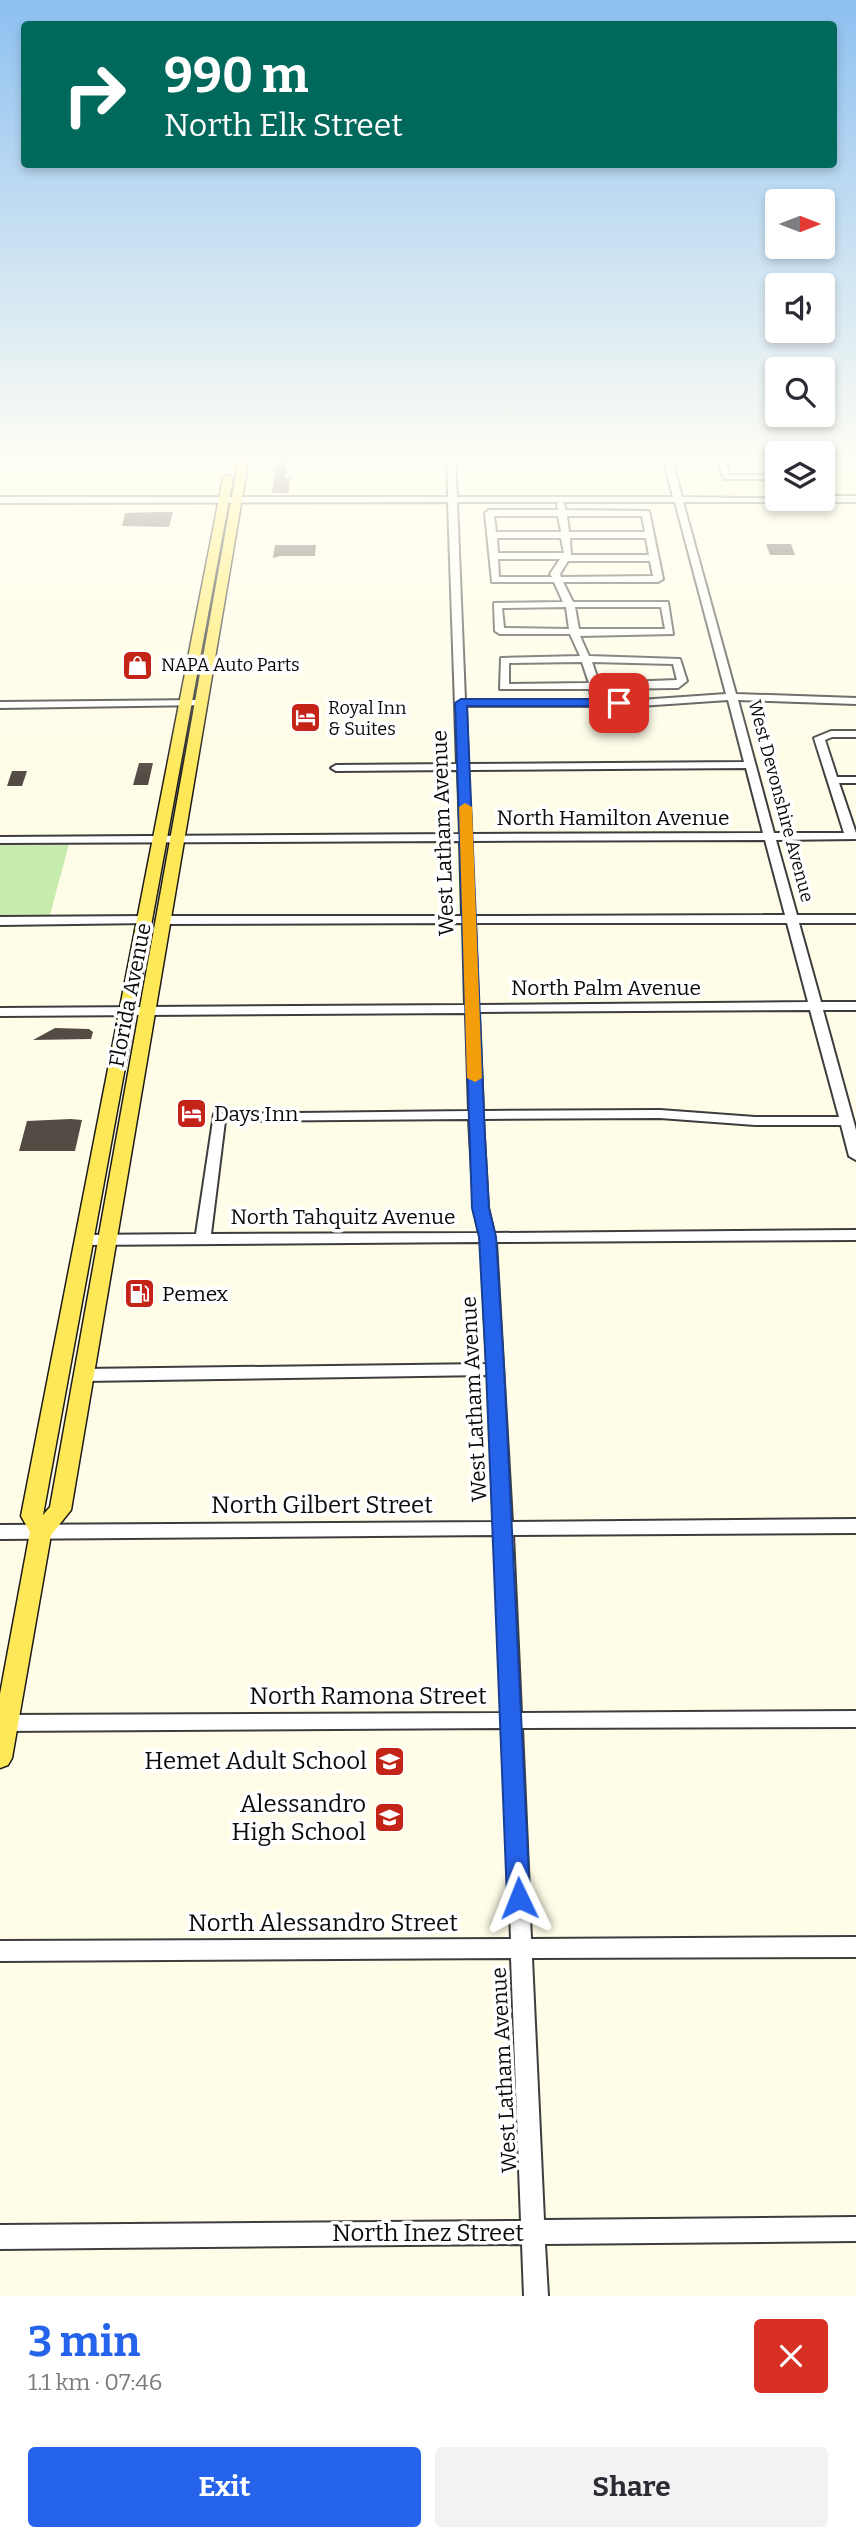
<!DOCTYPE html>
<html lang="en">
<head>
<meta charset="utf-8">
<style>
	:root { --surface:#fff; --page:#f2f2f3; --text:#2b2b33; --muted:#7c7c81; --accent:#2563eb }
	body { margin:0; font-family:Bitter,serif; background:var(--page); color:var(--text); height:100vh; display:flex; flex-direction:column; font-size:26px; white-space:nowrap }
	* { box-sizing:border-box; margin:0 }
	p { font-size:23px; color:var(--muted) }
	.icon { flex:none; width:38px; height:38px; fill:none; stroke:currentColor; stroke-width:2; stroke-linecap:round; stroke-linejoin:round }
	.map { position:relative; height:2296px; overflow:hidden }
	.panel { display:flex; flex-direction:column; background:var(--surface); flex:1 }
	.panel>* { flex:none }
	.top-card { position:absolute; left:21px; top:21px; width:816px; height:147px; border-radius:7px; box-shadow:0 4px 10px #0003; background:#00695c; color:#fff; overflow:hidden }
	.needle { width:46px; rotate:90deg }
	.controls { position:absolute; left:765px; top:189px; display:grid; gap:14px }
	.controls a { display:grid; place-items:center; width:70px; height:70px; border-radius:7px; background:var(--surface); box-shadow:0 4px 10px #0003; font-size:35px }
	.pin { position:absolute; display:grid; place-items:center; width:60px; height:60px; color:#fff; margin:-30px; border-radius:14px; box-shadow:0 4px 10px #0006 }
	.me { position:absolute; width:77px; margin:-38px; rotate:358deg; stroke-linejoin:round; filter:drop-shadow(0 0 5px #0008) }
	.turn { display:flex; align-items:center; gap:24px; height:147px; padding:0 28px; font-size:32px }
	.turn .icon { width:91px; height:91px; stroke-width:2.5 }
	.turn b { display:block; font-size:49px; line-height:60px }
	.round { display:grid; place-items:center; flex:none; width:74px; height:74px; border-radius:7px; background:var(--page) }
	.headline { display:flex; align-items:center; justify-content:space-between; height:119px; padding:0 28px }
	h1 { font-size:42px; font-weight:700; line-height:52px; color:var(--accent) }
	.primary-button { display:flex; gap:14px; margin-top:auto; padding:14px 28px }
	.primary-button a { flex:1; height:80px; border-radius:7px; background:var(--accent); color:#fff; font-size:28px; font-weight:700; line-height:80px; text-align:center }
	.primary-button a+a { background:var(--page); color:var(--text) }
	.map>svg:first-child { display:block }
</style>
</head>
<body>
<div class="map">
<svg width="856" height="2296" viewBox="0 0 856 2296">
	<rect width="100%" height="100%" fill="#fffde7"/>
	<polygon fill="#c7ecae" points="69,844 50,915 0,915 0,845"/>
	<g fill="#534c45">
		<polygon points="277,457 288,457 285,478 290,478 289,493 272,493"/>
		<polygon points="159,512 173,512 169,527 122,526 125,513"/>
		<polygon points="766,544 791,544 795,555 770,555"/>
		<polygon points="275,545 316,545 315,556 280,556 273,558"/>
		<polygon points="139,763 153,763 148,785 133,785"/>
		<polygon points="12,771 27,771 22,786 7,786"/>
		<polygon points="55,1028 89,1029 93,1032 91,1039 33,1040"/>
		<polygon points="71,1119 82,1120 75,1151 19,1151 27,1121"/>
	</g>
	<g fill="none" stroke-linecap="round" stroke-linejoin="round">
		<defs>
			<g id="minor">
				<path d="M 447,457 L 455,457 L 457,497 L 673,497 L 663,457 L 671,457 L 682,497 L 822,499 L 822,496 L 856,496 L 856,502 L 683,502 L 736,694 L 856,698 L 856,704 L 738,700 L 774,833 L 844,833 L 814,738 L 831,731 L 856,731 L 856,737 L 832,737 L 825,740 L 837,777 L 856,777 L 856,783 L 839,783 L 856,833 L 856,839 L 776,840 L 797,915 L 856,915 L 856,923 L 799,923 L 821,1002 L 856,1002 L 856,1010 L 823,1010 L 856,1130 L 856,1160 L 849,1156 L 841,1125 L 755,1125 L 660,1118 L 483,1119 L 488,1208 L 494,1233 L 856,1230 L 856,1240 L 496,1242 L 512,1522 L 856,1519 L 856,1533 L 513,1535 L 521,1713 L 856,1711 L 856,1727 L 522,1728 L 531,1939 L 856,1937 L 856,1957 L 532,1958 L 544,2220 L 856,2217 L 856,2241 L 545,2244 L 548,2296 L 524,2296 L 522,2244 L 0,2249 L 0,2225 L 521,2221 L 511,1958 L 0,1961 L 0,1941 L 511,1939 L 503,1728 L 0,1731 L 0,1715 L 502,1713 L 496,1535 L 0,1539 L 0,1525 L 495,1522 L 488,1375 L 83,1381 L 77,1379 L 75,1375 L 77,1371 L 83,1369 L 487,1364 L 481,1242 L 83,1245 L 76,1240 L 83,1235 L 196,1234 L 214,1114 L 469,1111 L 466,1013 L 0,1016 L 0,1008 L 465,1005 L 463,923 L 162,924 L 156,920 L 162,916 L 462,916 L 460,841 L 0,843 L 0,837 L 460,834 L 458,770 L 336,771 L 331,768 L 336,765 L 457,764 L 448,502 L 0,503 L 0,497 L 448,497 ZM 457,502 L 559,502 L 557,504 L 558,510 L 489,510 L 485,513 L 492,582 L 554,582 L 563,602 L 494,603 L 495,631 L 500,634 L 570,634 L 580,656 L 501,658 L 500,689 L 590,689 L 591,696 L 596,699 L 601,696 L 600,689 L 678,688 L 687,681 L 680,659 L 589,656 L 580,636 L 673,634 L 668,602 L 573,602 L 563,582 L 658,582 L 663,579 L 649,511 L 566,510 L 563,502 L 675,502 L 726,694 L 640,700 L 465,700 ZM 494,516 L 558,516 L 561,532 L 496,532 ZM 567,516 L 642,516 L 645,532 L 569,532 ZM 497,538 L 561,538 L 564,553 L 498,553 ZM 570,538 L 646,538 L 649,555 L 571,555 ZM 498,559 L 560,559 L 550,574 L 552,577 L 499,577 ZM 568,561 L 650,561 L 653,576 L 561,577 L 560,574 ZM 566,607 L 569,629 L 504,628 L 502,608 ZM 575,607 L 661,607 L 665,629 L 579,629 ZM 582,662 L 589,683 L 509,684 L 509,663 ZM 592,662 L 673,664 L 677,680 L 599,683 ZM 728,700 L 744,762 L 468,764 L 466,706 L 640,706 ZM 746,768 L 763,833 L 471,834 L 468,770 ZM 765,840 L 785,915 L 474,916 L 471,841 ZM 475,923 L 787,923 L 808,1002 L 478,1005 ZM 810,1010 L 839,1117 L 755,1117 L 660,1110 L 483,1111 L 479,1012 ZM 469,1119 L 474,1208 L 479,1233 L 211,1234 L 225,1121 Z"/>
				<polygon points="716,457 724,457 730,475 777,475 777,479 724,479"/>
				<polygon points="201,700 206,703 205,705 0,708 0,702"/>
				<polygon points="145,916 151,920 149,923 0,925 0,917"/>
			</g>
			<polygon id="major" points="239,457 249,457 71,1510 51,1535 12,1758 8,1765 0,1768 0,1694 30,1532 21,1516 223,478 228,475 233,478 43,1515 50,1507"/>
		</defs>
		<use href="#minor" stroke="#3d3d3d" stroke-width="4"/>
		<use href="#major" stroke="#1b1b1b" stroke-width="3"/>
		<use href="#minor" fill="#fff" fill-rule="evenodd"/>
		<use href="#major" fill="#ffe857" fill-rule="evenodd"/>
	</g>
	<linearGradient id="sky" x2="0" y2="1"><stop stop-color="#8dc0f0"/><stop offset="0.59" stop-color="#fffef4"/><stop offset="1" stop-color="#fffef4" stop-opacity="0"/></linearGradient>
	<rect width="856" height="778" fill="url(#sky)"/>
	<polygon fill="#2563eb" stroke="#184099" stroke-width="2" points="461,699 619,699 624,703 619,706 467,706 485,1138 489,1208 496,1237 504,1368 530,1898 527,1905 519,1908 511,1905 507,1898 486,1368 479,1237 472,1208 455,703"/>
	<polygon fill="#f59e0b" points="465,803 472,807 482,1078 475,1082 467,1078 459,807"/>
	<defs>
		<symbol id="shop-square" viewBox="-11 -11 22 22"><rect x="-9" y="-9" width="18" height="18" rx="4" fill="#c42318" stroke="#fff"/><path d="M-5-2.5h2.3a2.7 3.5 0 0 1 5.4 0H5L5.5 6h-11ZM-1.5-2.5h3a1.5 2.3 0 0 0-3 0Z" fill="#fff"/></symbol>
		<symbol id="hotel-square" viewBox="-11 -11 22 22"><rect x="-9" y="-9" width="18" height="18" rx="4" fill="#c42318" stroke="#fff"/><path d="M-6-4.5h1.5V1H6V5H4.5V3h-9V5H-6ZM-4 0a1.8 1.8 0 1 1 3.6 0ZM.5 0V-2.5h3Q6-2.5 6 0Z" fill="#fff"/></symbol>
		<symbol id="fuel-square" viewBox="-11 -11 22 22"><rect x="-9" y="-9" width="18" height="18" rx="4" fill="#c42318" stroke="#fff"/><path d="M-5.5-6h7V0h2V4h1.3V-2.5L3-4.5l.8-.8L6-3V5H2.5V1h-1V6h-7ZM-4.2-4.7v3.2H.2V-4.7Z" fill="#fff"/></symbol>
		<symbol id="school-square" viewBox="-11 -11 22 22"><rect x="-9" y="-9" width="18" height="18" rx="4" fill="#c42318" stroke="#fff"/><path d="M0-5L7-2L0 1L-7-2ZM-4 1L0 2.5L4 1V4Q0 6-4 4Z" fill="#fff"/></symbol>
	</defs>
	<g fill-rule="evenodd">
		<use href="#shop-square" x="120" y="648" width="35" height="35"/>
		<use href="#hotel-square" x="288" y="700" width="35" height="35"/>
		<use href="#hotel-square" x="174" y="1096" width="35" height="35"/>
		<use href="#fuel-square" x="122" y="1276" width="35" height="35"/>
		<use href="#school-square" x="372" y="1744" width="35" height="35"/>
		<use href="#school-square" x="372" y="1800" width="35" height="35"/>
	</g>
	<g text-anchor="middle" stroke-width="7" stroke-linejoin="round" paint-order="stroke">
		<g font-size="18" fill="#0a0a0a" stroke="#fff" text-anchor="start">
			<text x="161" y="671">NAPA Auto Parts</text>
			<text x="328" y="714">Royal Inn<tspan x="328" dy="21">&amp; Suites</tspan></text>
		</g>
		<g font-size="18" fill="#0a0a0a" stroke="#fff">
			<text transform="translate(781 801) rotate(75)" y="6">West Devonshire Avenue</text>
		</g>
		<g font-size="21" fill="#0a0a0a" stroke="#fff">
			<text x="613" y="825">North Hamilton Avenue</text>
			<text transform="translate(443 833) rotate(-92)" y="7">West Latham Avenue</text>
			<text x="606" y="995">North Palm Avenue</text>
			<text transform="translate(130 995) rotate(-79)" y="7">Florida Avenue</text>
			<text x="343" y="1224">North Tahquitz Avenue</text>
			<text transform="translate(474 1399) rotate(-93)" y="7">West Latham Avenue</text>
			<text transform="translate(504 2070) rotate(-93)" y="7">West Latham Avenue</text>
		</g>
		<g font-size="21" fill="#0a0a0a" stroke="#fff" text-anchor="start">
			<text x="214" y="1121">Days Inn</text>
			<text x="162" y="1301">Pemex</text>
		</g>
		<g font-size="24" fill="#0a0a0a" stroke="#fff">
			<text x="322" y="1513">North Gilbert Street</text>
			<text x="368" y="1704">North Ramona Street</text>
			<text x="323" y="1931">North Alessandro Street</text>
			<text x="428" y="2241">North Inez Street</text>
		</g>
		<g font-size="24" fill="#0a0a0a" stroke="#fff" text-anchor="end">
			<text x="367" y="1769">Hemet Adult School</text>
			<text x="366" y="1812">Alessandro<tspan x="366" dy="28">High School</tspan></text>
		</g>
	</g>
</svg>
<div class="controls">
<a><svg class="needle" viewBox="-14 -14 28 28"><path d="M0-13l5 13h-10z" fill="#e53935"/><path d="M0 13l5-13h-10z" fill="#7c7c81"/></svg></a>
<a><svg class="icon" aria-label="sound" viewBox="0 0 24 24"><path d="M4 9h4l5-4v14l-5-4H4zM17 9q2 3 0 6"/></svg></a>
<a><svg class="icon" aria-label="search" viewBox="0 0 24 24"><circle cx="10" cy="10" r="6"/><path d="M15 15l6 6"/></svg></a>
<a><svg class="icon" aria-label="layers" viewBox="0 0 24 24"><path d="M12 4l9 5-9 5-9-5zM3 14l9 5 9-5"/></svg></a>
</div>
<div class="pin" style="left:619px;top:703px;background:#d93025"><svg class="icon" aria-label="arrive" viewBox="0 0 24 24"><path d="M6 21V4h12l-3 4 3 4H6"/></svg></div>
<svg class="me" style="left:519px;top:1898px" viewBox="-20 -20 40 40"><path d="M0-17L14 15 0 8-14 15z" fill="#2563eb" stroke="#fff" stroke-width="4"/></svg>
<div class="top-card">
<div class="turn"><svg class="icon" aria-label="right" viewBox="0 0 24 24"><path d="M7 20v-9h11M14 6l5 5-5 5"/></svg><div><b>990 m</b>North Elk Street</div></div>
</div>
</div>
<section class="panel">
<div class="headline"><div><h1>3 min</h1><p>1.1 km · 07:46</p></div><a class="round" style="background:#d93025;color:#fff"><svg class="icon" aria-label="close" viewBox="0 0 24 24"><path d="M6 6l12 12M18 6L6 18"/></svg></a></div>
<div class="primary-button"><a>Exit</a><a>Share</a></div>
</section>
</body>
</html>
